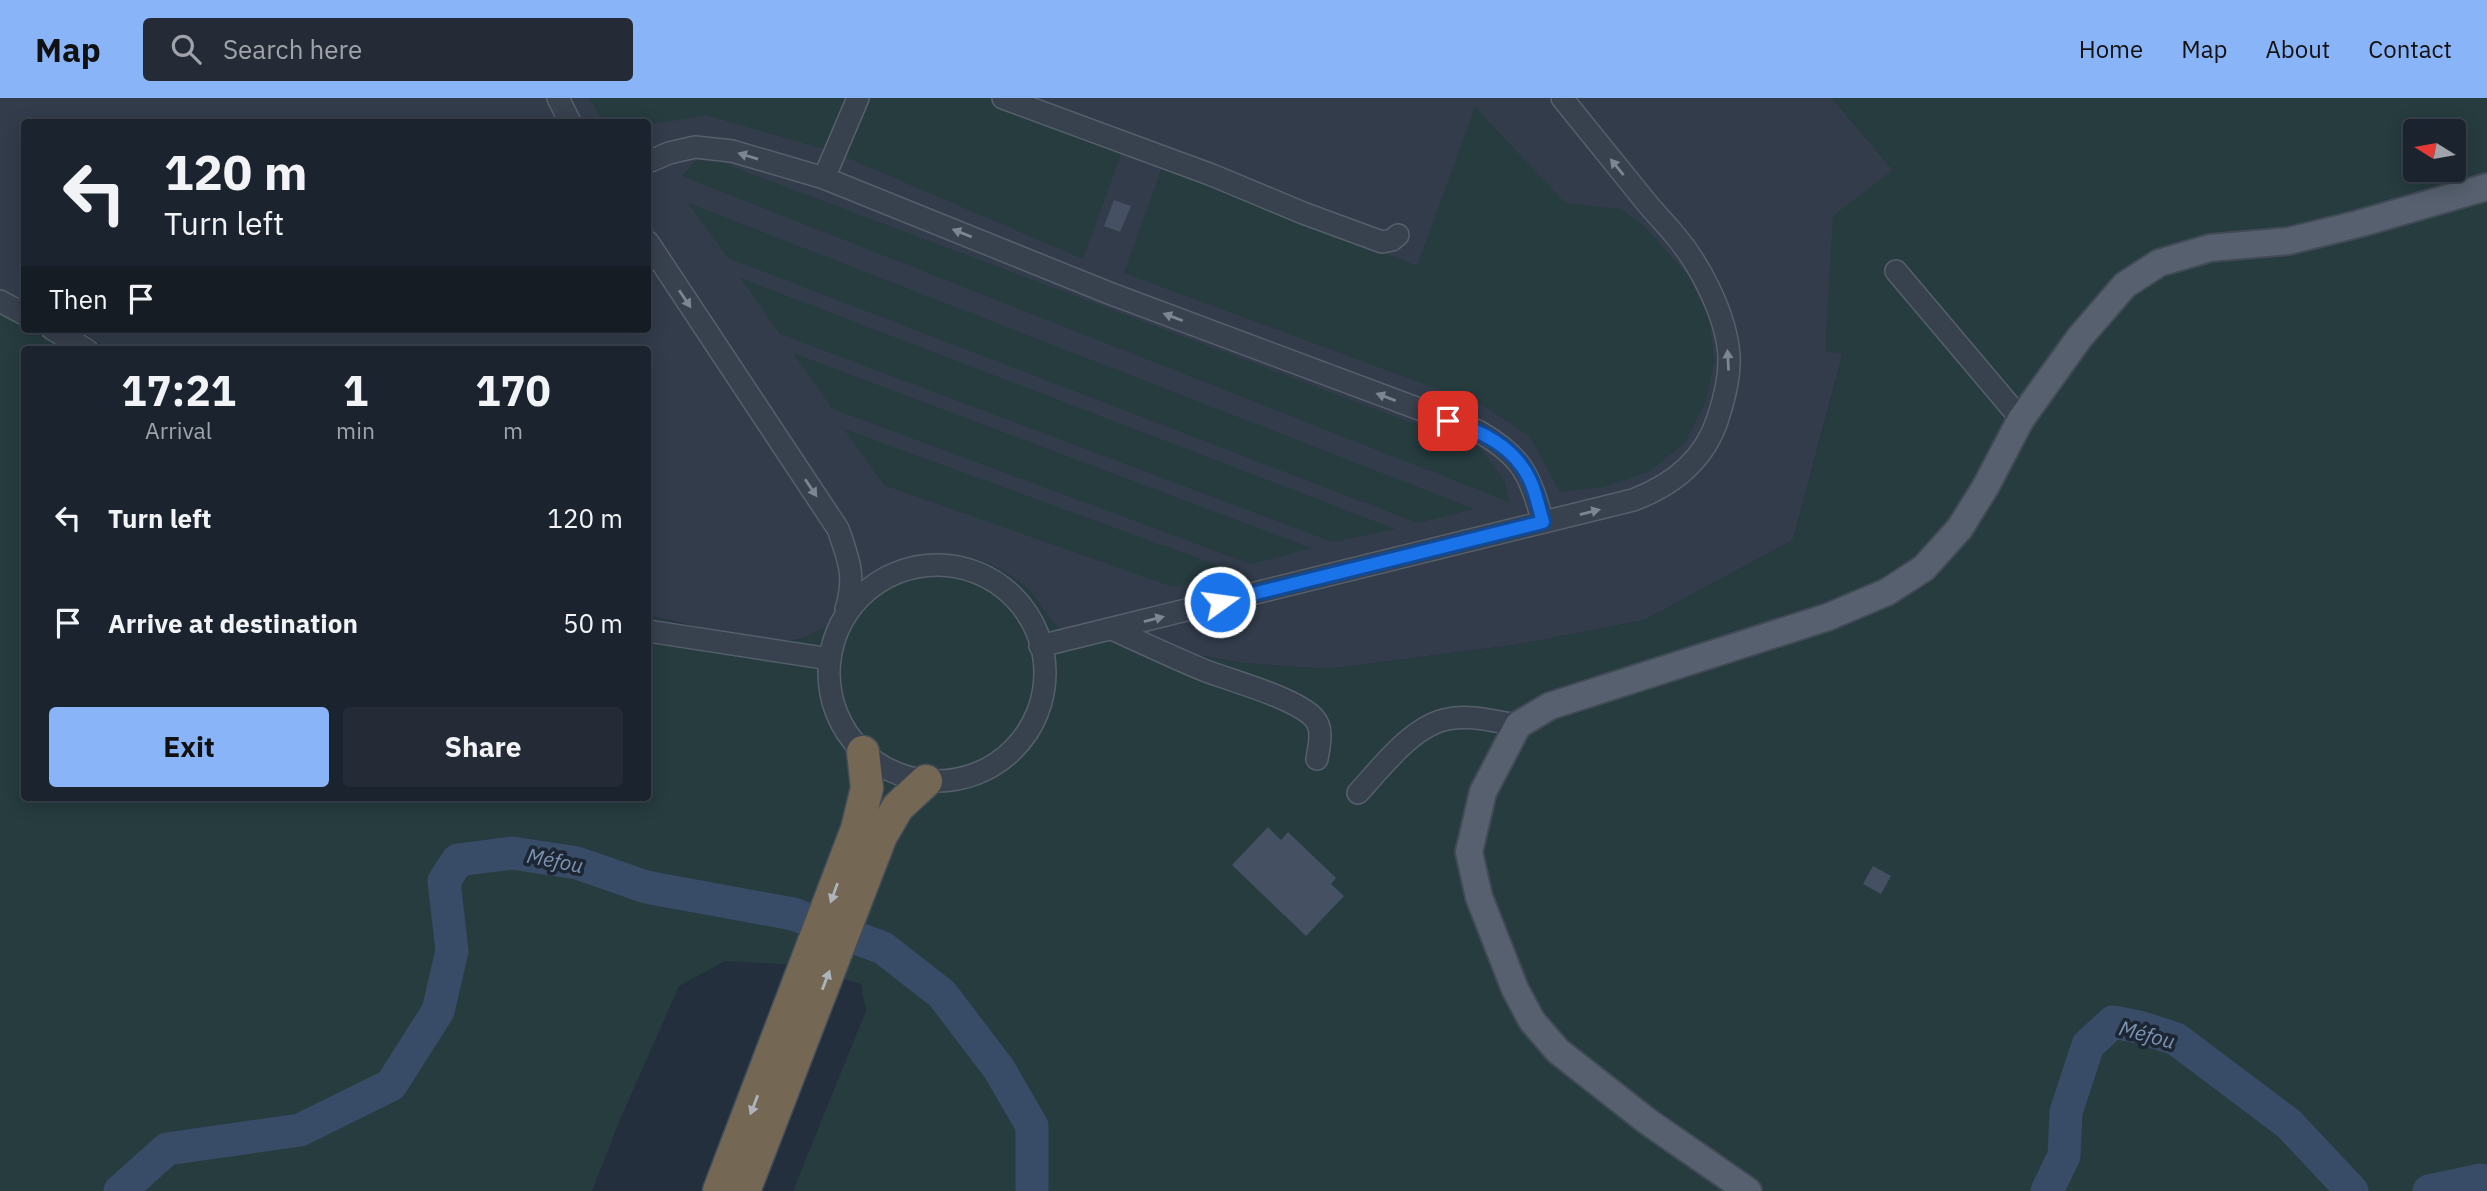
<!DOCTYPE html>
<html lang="en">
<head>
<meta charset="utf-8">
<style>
	:root { --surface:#1b232e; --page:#242b36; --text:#f1f3f6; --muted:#a0a4aa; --line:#39404a; --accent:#8ab4f8 }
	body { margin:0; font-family:"IBM Plex Sans",sans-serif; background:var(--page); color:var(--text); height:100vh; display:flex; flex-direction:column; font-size:26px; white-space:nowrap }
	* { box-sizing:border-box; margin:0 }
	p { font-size:23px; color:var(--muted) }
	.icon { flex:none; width:38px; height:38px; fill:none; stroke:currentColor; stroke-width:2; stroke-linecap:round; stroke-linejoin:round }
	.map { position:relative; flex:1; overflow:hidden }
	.side { position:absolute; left:21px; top:248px; width:630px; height:455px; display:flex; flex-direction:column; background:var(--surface); border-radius:7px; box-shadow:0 4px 18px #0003,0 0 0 2px var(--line) }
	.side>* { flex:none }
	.top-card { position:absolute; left:21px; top:21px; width:630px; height:214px; border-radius:7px; box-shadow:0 4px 18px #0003,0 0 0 2px var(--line); background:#1b232e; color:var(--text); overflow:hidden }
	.needle { width:46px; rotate:281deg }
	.fabs { position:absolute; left:2403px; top:21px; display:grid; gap:14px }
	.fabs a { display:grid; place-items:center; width:63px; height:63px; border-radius:7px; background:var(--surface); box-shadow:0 4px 18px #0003,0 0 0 2px var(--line); font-size:35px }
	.pin { position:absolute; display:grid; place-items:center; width:60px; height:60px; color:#fff; margin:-30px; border-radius:14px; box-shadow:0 4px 10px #0006 }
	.me { position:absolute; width:77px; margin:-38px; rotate:76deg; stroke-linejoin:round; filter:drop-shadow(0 0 5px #0008) }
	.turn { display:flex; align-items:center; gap:24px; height:147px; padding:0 28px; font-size:32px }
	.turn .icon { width:91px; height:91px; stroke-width:2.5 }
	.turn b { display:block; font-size:49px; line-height:60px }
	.then { display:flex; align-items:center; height:66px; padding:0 28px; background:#0003; gap:14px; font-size:26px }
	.eta { display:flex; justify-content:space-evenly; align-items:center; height:119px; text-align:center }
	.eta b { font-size:42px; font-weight:800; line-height:49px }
	.button { display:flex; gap:14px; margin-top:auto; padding:14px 28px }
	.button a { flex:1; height:80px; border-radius:7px; background:var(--accent); color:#111; font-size:28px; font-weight:800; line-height:80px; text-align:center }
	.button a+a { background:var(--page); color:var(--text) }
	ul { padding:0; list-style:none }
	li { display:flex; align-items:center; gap:21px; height:105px; padding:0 28px }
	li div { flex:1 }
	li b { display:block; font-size:26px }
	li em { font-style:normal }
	header { display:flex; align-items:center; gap:42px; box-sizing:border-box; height:98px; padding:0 35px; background:var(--accent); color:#111 }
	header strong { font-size:33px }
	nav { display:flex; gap:38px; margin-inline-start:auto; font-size:24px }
	.search { width:490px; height:63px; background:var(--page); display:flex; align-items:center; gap:18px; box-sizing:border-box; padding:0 24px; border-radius:7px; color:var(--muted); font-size:26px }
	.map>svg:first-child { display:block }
</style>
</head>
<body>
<header>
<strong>Map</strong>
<div class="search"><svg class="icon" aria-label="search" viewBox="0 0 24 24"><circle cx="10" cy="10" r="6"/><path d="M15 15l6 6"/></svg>Search here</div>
<nav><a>Home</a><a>Map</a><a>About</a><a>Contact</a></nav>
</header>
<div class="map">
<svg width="2487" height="1093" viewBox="0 0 2487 1093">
	<rect width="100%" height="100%" fill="#242f3e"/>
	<polygon fill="#323c4b" points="0,0 1832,0 1893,72 1826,253 1843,255 1793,442 1645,522 1522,546 1327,571 1242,565 1065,534 1053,526 1029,492 953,456 908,462 847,504 827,529 802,541 776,544 753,542 648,517 648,252 111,252 76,231 648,231 648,24 24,24 24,204 0,193"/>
	<g fill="#263c3f" fill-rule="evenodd">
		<polygon points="588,0 991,0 1123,51 1083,161 834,54 706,17 648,27 648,24 605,24"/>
		<path d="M 1832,0 L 2487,0 L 2487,1093 L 793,1093 L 866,913 L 861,886 L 797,867 L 725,863 L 679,888 L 619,1024 L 592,1093 L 0,1093 L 0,193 L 24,204 L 24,231 L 76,231 L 111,252 L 24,252 L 24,700 L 648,700 L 648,517 C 689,527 764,553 804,540 C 829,531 831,521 848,504 C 892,461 944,439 1001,472 C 1011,477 1023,486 1031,494 C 1043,508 1049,524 1065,534 L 1242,565 L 1327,571 L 1522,546 L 1645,522 L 1793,442 L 1843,256 L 1825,253 L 1833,118 L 1893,72 ZM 2415,33 L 2454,33 L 2454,72 L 2415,72 Z"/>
		<polygon points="1475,9 1565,105 1621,111 1642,126 1690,180 1710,224 1714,263 1706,303 1685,345 1648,374 1604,389 1560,394 1530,339 1486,309 1124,175 1163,67 1417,168"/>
		<polygon points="696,62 717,63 1481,351 1504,382 1509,404 682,78"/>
		<polygon points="688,105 1474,411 1418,425 728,160"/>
		<polygon points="740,180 1395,431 1333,444 780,236"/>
		<polygon points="793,255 1311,450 1251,466 833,311"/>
		<polygon points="844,331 1233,473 1173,489 884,387"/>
	</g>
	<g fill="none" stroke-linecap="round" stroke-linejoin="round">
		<g stroke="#394c67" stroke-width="33">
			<polyline points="120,1093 167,1051 300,1032 391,987 438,913 452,853 444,783 458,762 512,755 577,765 646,789 793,816 883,850 942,896 999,971 1032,1028 1032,1093"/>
			<polyline points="2047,1093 2064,1058 2066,1014 2088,947 2113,924 2139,929 2176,941 2289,1026 2352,1093"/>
			<polyline points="2429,1093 2481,1082 2487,1083"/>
		</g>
	</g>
	<g fill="#455162">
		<polygon points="1114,102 1131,108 1120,134 1104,128"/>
		<polygon points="1268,729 1281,742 1288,734 1336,780 1331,786 1344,798 1306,838 1232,767"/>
		<polygon points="1873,768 1891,778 1881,796 1863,786"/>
	</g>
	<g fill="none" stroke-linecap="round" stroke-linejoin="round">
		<defs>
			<g id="minor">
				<polyline points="558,0 570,24"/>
				<polyline points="1003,0 1212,77 1303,115 1382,144 1392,142 1398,137"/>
				<path d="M 648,64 L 669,55 L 695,49 L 732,53 L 824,80 L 1109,195 L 1478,333 C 1523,359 1529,376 1543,424"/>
				<polyline points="824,80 858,0"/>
				<path d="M 648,144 L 838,431 C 849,462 856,479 846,511"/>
				<polyline points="1896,173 2021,321"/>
				<polyline points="0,203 24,216"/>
				<polyline points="52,231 87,252"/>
				<circle cx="937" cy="575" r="108"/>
				<path d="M 1112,531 C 1143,545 1174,560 1206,573 C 1232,583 1296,600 1314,620 C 1324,631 1319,648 1317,661"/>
				<polyline points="648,533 830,561"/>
				<path d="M 1040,548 L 1633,402 C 1673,387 1705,361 1718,320 C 1725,299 1730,279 1729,257 C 1726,217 1700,166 1674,136 C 1665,125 1655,115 1646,104 C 1618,69 1590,35 1562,0"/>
				<path d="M 1358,695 C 1381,670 1413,627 1448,621 C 1470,616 1496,624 1518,627"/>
			</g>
			<polyline id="major" points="1748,1093 1647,1023 1558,953 1532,923 1515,891 1479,799 1469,754 1483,694 1518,627 1550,608 1828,519 1887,494 1924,470 1960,430 1986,388 2021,321 2080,239 2125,187 2159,165 2210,150 2289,143 2358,126 2487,89"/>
			<g id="highway">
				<polyline points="719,1093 857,731 867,690 863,654"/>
				<polyline points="744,1093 881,738 898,709 926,683"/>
			</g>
		</defs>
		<use href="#minor" stroke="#565f6c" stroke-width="24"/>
		<use href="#major" stroke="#414a57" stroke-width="30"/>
		<use href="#highway" stroke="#434c59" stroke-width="35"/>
		<use href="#minor" stroke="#38414e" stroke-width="21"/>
		<use href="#major" stroke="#56606e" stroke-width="26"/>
		<use href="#highway" stroke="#746855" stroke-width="32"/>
	</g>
	<defs><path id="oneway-solid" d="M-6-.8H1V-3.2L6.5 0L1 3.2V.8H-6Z" transform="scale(1.75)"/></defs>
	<g fill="#7c8592">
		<use href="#oneway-solid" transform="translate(748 58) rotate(-163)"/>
		<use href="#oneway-solid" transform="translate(1617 69) rotate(-129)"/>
		<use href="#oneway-solid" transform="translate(962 135) rotate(-158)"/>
		<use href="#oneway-solid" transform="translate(685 201) rotate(56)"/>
		<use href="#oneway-solid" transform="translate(1173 219) rotate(-159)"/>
		<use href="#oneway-solid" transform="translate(1728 262) rotate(-93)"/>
		<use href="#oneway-solid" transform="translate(1386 299) rotate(-159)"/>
		<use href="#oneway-solid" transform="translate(811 390) rotate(56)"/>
		<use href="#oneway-solid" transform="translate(1590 414) rotate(-14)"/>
		<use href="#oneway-solid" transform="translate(1154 521) rotate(-14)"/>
	</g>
	<g fill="#aeb4bd">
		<use href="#oneway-solid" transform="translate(834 795) rotate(110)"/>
		<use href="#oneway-solid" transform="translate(826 882) rotate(-69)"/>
		<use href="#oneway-solid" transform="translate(754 1007) rotate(111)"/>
	</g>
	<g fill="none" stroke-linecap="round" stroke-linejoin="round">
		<defs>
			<path id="route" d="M 1220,504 L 1543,424 C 1539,411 1536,395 1530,382 C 1514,348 1481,333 1448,323"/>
		</defs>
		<use href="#route" stroke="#114b97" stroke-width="18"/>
		<use href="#route" stroke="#1a73e8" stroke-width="12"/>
	</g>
	<g text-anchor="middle" stroke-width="7" stroke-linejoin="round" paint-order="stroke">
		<g font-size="21" font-style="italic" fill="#7c92b1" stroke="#1d2633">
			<text transform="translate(555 763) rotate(11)" y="7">Méfou</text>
			<text transform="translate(2147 937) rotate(15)" y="7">Méfou</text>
		</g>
	</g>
</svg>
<div class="fabs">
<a><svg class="needle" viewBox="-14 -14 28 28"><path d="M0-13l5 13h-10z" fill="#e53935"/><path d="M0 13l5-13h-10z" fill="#a0a4aa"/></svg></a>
</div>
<div class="pin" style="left:1448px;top:323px;background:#d93025"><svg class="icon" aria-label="arrive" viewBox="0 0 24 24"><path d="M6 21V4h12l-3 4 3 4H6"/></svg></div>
<svg class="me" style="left:1220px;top:504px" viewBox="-20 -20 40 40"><circle r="17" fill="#1a73e8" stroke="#fff" stroke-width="3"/><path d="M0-11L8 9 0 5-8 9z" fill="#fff"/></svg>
<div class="top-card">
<div class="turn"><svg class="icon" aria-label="left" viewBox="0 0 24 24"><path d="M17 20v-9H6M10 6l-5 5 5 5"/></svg><div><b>120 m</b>Turn left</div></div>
<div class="then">Then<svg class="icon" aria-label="arrive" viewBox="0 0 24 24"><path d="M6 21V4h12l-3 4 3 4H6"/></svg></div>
</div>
<section class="side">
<div class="eta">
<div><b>17:21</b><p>Arrival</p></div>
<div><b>1</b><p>min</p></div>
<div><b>170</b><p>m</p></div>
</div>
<ul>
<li><svg class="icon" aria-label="left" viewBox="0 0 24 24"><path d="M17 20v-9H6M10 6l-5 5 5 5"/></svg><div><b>Turn left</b></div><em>120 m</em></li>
<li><svg class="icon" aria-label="arrive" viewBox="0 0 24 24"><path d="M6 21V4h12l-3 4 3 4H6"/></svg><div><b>Arrive at destination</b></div><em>50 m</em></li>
</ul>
<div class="button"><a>Exit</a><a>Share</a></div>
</section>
</div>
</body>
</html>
